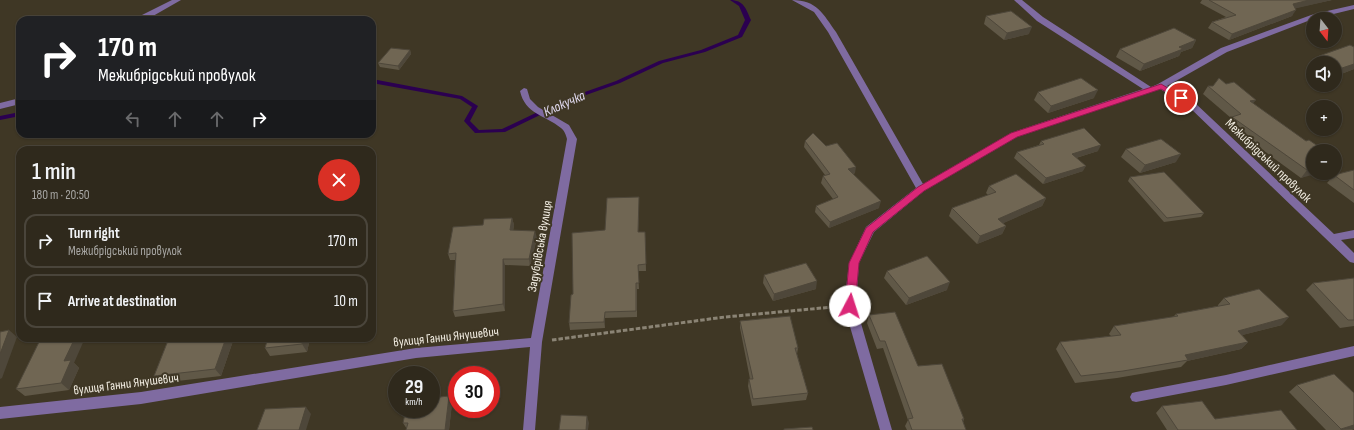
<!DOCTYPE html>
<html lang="en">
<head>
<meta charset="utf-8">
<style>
	:root { --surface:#2f291c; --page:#3b3529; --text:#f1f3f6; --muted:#a7a6a3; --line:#4a453b }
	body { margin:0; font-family:"Sofia Sans Condensed",sans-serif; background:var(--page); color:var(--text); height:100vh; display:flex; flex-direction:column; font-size:15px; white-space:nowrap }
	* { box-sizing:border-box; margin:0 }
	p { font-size:13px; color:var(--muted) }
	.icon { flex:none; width:22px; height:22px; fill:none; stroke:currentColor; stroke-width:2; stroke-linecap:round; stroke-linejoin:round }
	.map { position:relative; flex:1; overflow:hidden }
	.sheet { position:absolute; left:16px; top:146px; width:360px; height:196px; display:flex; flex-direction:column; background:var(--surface); border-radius:12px; box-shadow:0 1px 3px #0004,0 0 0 1px var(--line) }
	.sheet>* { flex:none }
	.hud { position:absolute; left:16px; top:16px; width:360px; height:122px; border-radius:12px; box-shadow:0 1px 3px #0004,0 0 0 1px var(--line); background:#202124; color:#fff; overflow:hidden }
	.needle { width:26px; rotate:163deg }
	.tools { position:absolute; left:1306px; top:12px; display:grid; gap:8px }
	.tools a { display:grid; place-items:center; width:36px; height:36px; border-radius:50%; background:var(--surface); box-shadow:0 1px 3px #0004,0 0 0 1px var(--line); font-size:20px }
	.speed { position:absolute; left:388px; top:366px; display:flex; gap:8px; font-size:20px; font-weight:700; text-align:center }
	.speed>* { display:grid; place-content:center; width:52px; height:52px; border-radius:50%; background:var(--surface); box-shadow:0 1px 3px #0004,0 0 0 1px var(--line); line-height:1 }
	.speed small { font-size:10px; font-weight:400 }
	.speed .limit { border:6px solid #d22; background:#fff; color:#111 }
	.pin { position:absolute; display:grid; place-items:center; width:34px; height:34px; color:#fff; margin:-17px; border:2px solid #fff; border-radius:50%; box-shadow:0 1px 4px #0007 }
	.me { position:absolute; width:44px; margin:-22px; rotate:5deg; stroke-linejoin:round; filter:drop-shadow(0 0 3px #0008) }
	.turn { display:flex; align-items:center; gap:14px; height:84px; padding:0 16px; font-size:18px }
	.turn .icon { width:52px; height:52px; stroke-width:2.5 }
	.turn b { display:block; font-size:28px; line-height:34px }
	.lanes { display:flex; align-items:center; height:38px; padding:0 16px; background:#0003; justify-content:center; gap:20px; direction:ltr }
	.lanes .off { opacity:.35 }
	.round { display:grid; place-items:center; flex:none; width:42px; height:42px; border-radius:21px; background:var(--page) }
	.head { display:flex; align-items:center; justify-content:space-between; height:68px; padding:0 16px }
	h1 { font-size:24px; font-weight:600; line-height:30px }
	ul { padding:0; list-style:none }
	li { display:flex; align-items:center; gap:12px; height:54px; margin:0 8px 6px; padding:0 8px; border:2px solid var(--line); border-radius:12px }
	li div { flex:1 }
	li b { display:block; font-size:15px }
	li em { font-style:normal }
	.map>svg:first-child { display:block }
</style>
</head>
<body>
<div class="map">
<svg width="1354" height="430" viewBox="0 0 1354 430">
	<rect width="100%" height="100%" fill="#3f3725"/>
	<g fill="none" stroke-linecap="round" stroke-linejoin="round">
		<g fill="#2b0050" fill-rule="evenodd">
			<path d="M 730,0 C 744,0 746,9 751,20 L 742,37 L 705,52 L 663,63 L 620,83 L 569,101 L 505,132 L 475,133 L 464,121 L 472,107 L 460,99 L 372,83 L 372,79 L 462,96 L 478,106 L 470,121 L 479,130 L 502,129 L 565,99 L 616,81 L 659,61 L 701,50 L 738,35 L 745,20 L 739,6 Z"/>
			<polygon points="20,112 20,116 0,120 0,116"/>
		</g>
		<polyline stroke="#8b8475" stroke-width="3" stroke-dasharray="4.5 2" stroke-linecap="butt" points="552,340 725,317 833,307"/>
		<g fill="#7f6ba1" fill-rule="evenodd">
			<polygon points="172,0 181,0 146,20 138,20 142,15"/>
			<path d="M 792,0 C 817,0 823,14 836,32 L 923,184 L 1011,133 L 1143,89 L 1037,21 L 1014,0 L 1022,0 L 1043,17 L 1151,87 L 1158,84 L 1221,48 L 1314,14 L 1354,5 L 1354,9 L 1313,19 L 1227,52 L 1167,86 L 1194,102 L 1334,234 L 1354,230 L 1354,238 L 1341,240 L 1354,253 L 1354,263 L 1350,262 L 1188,106 L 1160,89 L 1017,137 L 924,191 L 874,232 L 859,263 L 856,306 L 892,430 L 880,430 L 844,306 L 849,263 L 866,227 L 916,188 L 828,32 L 814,12 Z"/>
			<path d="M 524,88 L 527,89 L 530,99 L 538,107 L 569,125 L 577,139 L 542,342 L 535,430 L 523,430 L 530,347 L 416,358 L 141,404 L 0,419 L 0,407 L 141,392 L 416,348 L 531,338 L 567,139 C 566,135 564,130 561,128 C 545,115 525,114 520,91 Z"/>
			<polygon points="20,98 20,104 0,109 0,103"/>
			<polygon points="1354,346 1354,356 1226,385 1136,402 1132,401 1130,397 1132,393 1136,392 1226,375"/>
		</g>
	</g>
	<g fill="#605847">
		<polygon points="1202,0 1332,0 1295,8 1292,16 1229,40 1208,28 1212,22 1226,17 1200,3"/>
		<polygon points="986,16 1029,34 1004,40 984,24"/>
		<polygon points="1196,40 1192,48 1181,52 1179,56 1140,71 1116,57 1120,49"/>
		<polygon points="1354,47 1354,69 1336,76 1335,75 1335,63 1314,63 1319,56"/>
		<polygon points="410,50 411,54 399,70 380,67 378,63"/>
		<polygon points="1208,86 1253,103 1313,173 1301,178 1227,124 1231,118 1203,94"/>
		<polygon points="1038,92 1094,98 1048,113 1034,100"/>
		<polygon points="805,141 826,146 855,173 853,174 879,208 829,228 815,212 816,206 833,199 821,183 823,176 825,175 804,147"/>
		<polygon points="1041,141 1098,151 1076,158 1083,171 1043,184 1014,158 1017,152 1039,145"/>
		<polygon points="1126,149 1176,162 1140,173 1121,157"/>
		<polygon points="1354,170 1354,203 1327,183 1334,175"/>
		<polygon points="1130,177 1204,213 1201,217 1164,222 1128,181"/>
		<polygon points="989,186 1046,198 1042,206 1003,223 1006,226 1002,234 977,244 949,216 952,208 988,195 986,193"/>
		<polygon points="639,197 638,232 645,232 646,271 638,271 639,289 637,289 637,317 605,318 605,328 570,330 569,323 573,294 605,230"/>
		<polygon points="512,218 514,225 513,231 537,238 530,266 505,265 505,311 455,317 453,311 455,260 450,260 448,254 483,225"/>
		<polygon points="887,271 947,290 906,305 884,278"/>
		<polygon points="764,275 816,289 773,301 763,283"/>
		<polygon points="1354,278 1354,326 1340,328 1306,290 1313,283"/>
		<polygon points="1224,298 1282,325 1242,335 1248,342 1241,349 1187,361 1181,367 1117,378 1075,383 1056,349 1060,342 1111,336 1109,334 1114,326 1173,317 1176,314 1218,306 1218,305"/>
		<polygon points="869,315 918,366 964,419 963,422 966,430 907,430 905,426 908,420 883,348 877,349 867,323"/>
		<polygon points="740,321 798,348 797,354 808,393 806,400 752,406 748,386 749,379 750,379 740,328"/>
		<polygon points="169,338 234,338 221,376 160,383 154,376"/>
		<polygon points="268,338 310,338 307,352 270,356 265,348"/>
		<polygon points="74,363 79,368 69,390 25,396 16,389"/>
		<polygon points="1297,385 1354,429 1352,430 1326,430 1289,392"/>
		<polygon points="452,403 449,430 406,430 407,429 403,423"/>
		<polygon points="1162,406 1215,419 1297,430 1167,430 1156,413"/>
	</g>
	<g fill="#4e473a">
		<polygon points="1309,0 1332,0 1289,10 1293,4"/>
		<polygon points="1296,10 1292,16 1229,40 1232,34"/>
		<polygon points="1032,27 1029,34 1004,40 1007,33"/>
		<polygon points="1196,40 1192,48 1181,52 1179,56 1140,71 1144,64 1179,47"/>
		<polygon points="410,50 411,54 399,70 398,66"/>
		<polygon points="1354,64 1354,69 1336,76 1342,68"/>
		<polygon points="1098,90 1094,98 1048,113 1051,106"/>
		<polygon points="1256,100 1250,107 1250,101"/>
		<polygon points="1101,145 1098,151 1069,160 1072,154"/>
		<polygon points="1181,154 1176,162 1140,173 1145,165"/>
		<polygon points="1340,162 1335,167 1335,163"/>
		<polygon points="1086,166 1083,171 1043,184 1046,178"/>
		<polygon points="856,167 855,173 847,175 848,169"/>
		<polygon points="1313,169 1313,173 1319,173 1301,178 1307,170"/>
		<polygon points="1046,198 1042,206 995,227 998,219"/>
		<polygon points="881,201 879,208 829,228 830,222"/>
		<polygon points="512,218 514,225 512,237 510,230"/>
		<polygon points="1006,226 1002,234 977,244 980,236"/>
		<polygon points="535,231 537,238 530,266 529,259"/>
		<polygon points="503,259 505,265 505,311 503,304"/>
		<polygon points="817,281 816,289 773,301 774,294"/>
		<polygon points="950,282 947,290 906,305 909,298"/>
		<polygon points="605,312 605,328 604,322"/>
		<polygon points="1289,317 1282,325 1231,338 1238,331"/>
		<polygon points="9,330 17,337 2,378 0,379 0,354"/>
		<polygon points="75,338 85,338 74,363 79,368 69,390 61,383 64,361"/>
		<polygon points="226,338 234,338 221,376 215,369"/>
		<polygon points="304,338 310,338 307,352 302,344"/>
		<polygon points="1248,342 1241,349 1187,361 1188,360 1185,355"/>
		<polygon points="449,396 452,403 449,430 445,430"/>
		<polygon points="306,407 311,414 306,430 299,430"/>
		<polygon points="587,416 589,423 588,430 586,430"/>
		<polygon points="1354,425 1354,429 1340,430 1341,429"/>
	</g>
	<g fill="#706653" stroke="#4e473a">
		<polygon points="1209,0 1309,0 1293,4 1296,10 1232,34 1212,22 1236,15"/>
		<polygon points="1011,11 1032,27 1007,33 986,16"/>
		<polygon points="1174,28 1196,40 1179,47 1183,49 1144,64 1120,49"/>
		<polygon points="1350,45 1354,47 1354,64 1342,68 1335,65 1335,63 1332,63 1319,56"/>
		<polygon points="391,48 410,50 398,66 378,63"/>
		<polygon points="1081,78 1098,90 1051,106 1038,92"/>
		<polygon points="1219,78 1226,84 1234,82 1256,100 1250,101 1306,141 1309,140 1325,151 1313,151 1313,169 1307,170 1232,117 1241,114 1208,86 1213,86"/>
		<polygon points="1084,128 1101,145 1072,154 1086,166 1046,178 1017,152 1044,144 1041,141"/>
		<polygon points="813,133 826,146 837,143 856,167 848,169 881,201 830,222 816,206 838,197 823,176 830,174 805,141"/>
		<polygon points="1161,139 1181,154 1145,165 1126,149"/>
		<polygon points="1335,158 1340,162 1335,163"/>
		<polygon points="1354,170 1354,190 1334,175"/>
		<polygon points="1164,172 1204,213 1167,218 1130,177"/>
		<polygon points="1016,174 1046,198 998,219 1006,226 980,236 952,208 996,192 989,186"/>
		<polygon points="639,197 638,232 645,232 646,264 638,265 639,283 636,283 636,311 605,312 604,322 569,323 571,295 573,294 572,233 605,230 607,198"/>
		<polygon points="512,218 510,230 535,231 529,259 503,259 503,304 453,311 456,253 448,254 453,227 483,225 484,219"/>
		<polygon points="927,256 950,282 909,298 887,271"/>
		<polygon points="806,263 817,281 774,294 764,275"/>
		<polygon points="1354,278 1354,320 1348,320 1313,283"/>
		<polygon points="1259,289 1289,317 1238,331 1248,342 1185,355 1188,360 1123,371 1081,376 1060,342 1121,335 1114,326 1178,316 1176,314 1230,304 1224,298"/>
		<polygon points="895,312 918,366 942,364 964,419 962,419 966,430 912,430 908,419 913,418 885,341 880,341 869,315"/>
		<polygon points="790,316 798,348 795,348 808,393 753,399 749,379 753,379 740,321"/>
		<polygon points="9,330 0,354 0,332"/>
		<polygon points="41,338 75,338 64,361 71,360 61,383 16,389"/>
		<polygon points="169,338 226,338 215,369 154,376"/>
		<polygon points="268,338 304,338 302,344 265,348"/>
		<polygon points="1334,374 1354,393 1354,425 1341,429 1297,385"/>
		<polygon points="449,396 445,430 406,430 408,423 403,423 406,409 431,409 431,398"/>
		<polygon points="1202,401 1215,419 1281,410 1297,430 1178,430 1162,406"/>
		<polygon points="306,407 299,430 257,430 265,409"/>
		<polygon points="561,415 587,416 586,430 559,430"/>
		<polygon points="812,427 813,430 784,430 784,429"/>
	</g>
	<polygon fill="#db2777" stroke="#8e194d" points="1161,84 1185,98 1181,100 1178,99 1161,89 1017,137 924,191 873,232 859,263 855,306 853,309 846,309 845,306 849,263 866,228 918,187 1011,133"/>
	<g text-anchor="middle" stroke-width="4" stroke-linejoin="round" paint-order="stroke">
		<g font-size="13" fill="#f3eee3" stroke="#3f3725">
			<text transform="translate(1269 160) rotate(44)" y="5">Межибрідський провулок</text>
			<text transform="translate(539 246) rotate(-80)" y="5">Задубрівська вулиця</text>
			<text transform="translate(446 336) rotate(-6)" y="5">вулиця Ганни Янушевич</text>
			<text transform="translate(126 383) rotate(-7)" y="5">вулиця Ганни Янушевич</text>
		</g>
		<g font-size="14" font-style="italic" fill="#e2dbf1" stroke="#3f3725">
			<text transform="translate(564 103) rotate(-24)" y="5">Клокучка</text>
		</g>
	</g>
</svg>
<div class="tools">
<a><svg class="needle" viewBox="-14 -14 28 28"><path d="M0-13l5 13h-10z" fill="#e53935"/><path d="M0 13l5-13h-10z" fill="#a7a6a3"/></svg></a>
<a><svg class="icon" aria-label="sound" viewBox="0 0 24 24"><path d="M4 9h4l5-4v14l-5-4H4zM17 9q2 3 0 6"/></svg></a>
<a>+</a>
<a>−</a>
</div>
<div class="speed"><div>29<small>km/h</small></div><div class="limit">30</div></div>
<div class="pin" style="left:1181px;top:98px;background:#d93025"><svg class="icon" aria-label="arrive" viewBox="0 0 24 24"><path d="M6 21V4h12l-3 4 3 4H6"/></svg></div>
<svg class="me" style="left:850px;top:306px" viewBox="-20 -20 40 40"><circle r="19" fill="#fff"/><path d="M0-13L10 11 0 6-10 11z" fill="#db2777"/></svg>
<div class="hud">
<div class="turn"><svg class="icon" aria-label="right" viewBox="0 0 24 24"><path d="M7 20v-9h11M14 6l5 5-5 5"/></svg><div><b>170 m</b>Межибрідський провулок</div></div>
<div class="lanes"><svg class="icon off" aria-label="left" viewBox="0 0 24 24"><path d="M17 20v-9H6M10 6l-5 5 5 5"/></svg><svg class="icon off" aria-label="ahead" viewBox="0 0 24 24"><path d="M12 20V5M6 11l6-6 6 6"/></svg><svg class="icon off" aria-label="ahead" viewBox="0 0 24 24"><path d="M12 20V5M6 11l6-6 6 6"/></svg><svg class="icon" aria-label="right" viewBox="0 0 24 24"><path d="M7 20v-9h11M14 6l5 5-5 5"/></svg></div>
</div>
<section class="sheet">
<div class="head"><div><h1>1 min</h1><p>180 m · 20:50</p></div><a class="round" style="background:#d93025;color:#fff"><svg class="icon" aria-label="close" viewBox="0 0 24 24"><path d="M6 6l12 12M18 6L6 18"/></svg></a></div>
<ul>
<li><svg class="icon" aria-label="right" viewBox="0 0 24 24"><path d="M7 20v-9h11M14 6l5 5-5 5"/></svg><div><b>Turn right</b><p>Межибрідський провулок</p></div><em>170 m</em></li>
<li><svg class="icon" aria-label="arrive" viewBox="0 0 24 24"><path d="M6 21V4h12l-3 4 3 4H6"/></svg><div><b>Arrive at destination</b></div><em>10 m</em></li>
</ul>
</section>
</div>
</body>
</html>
